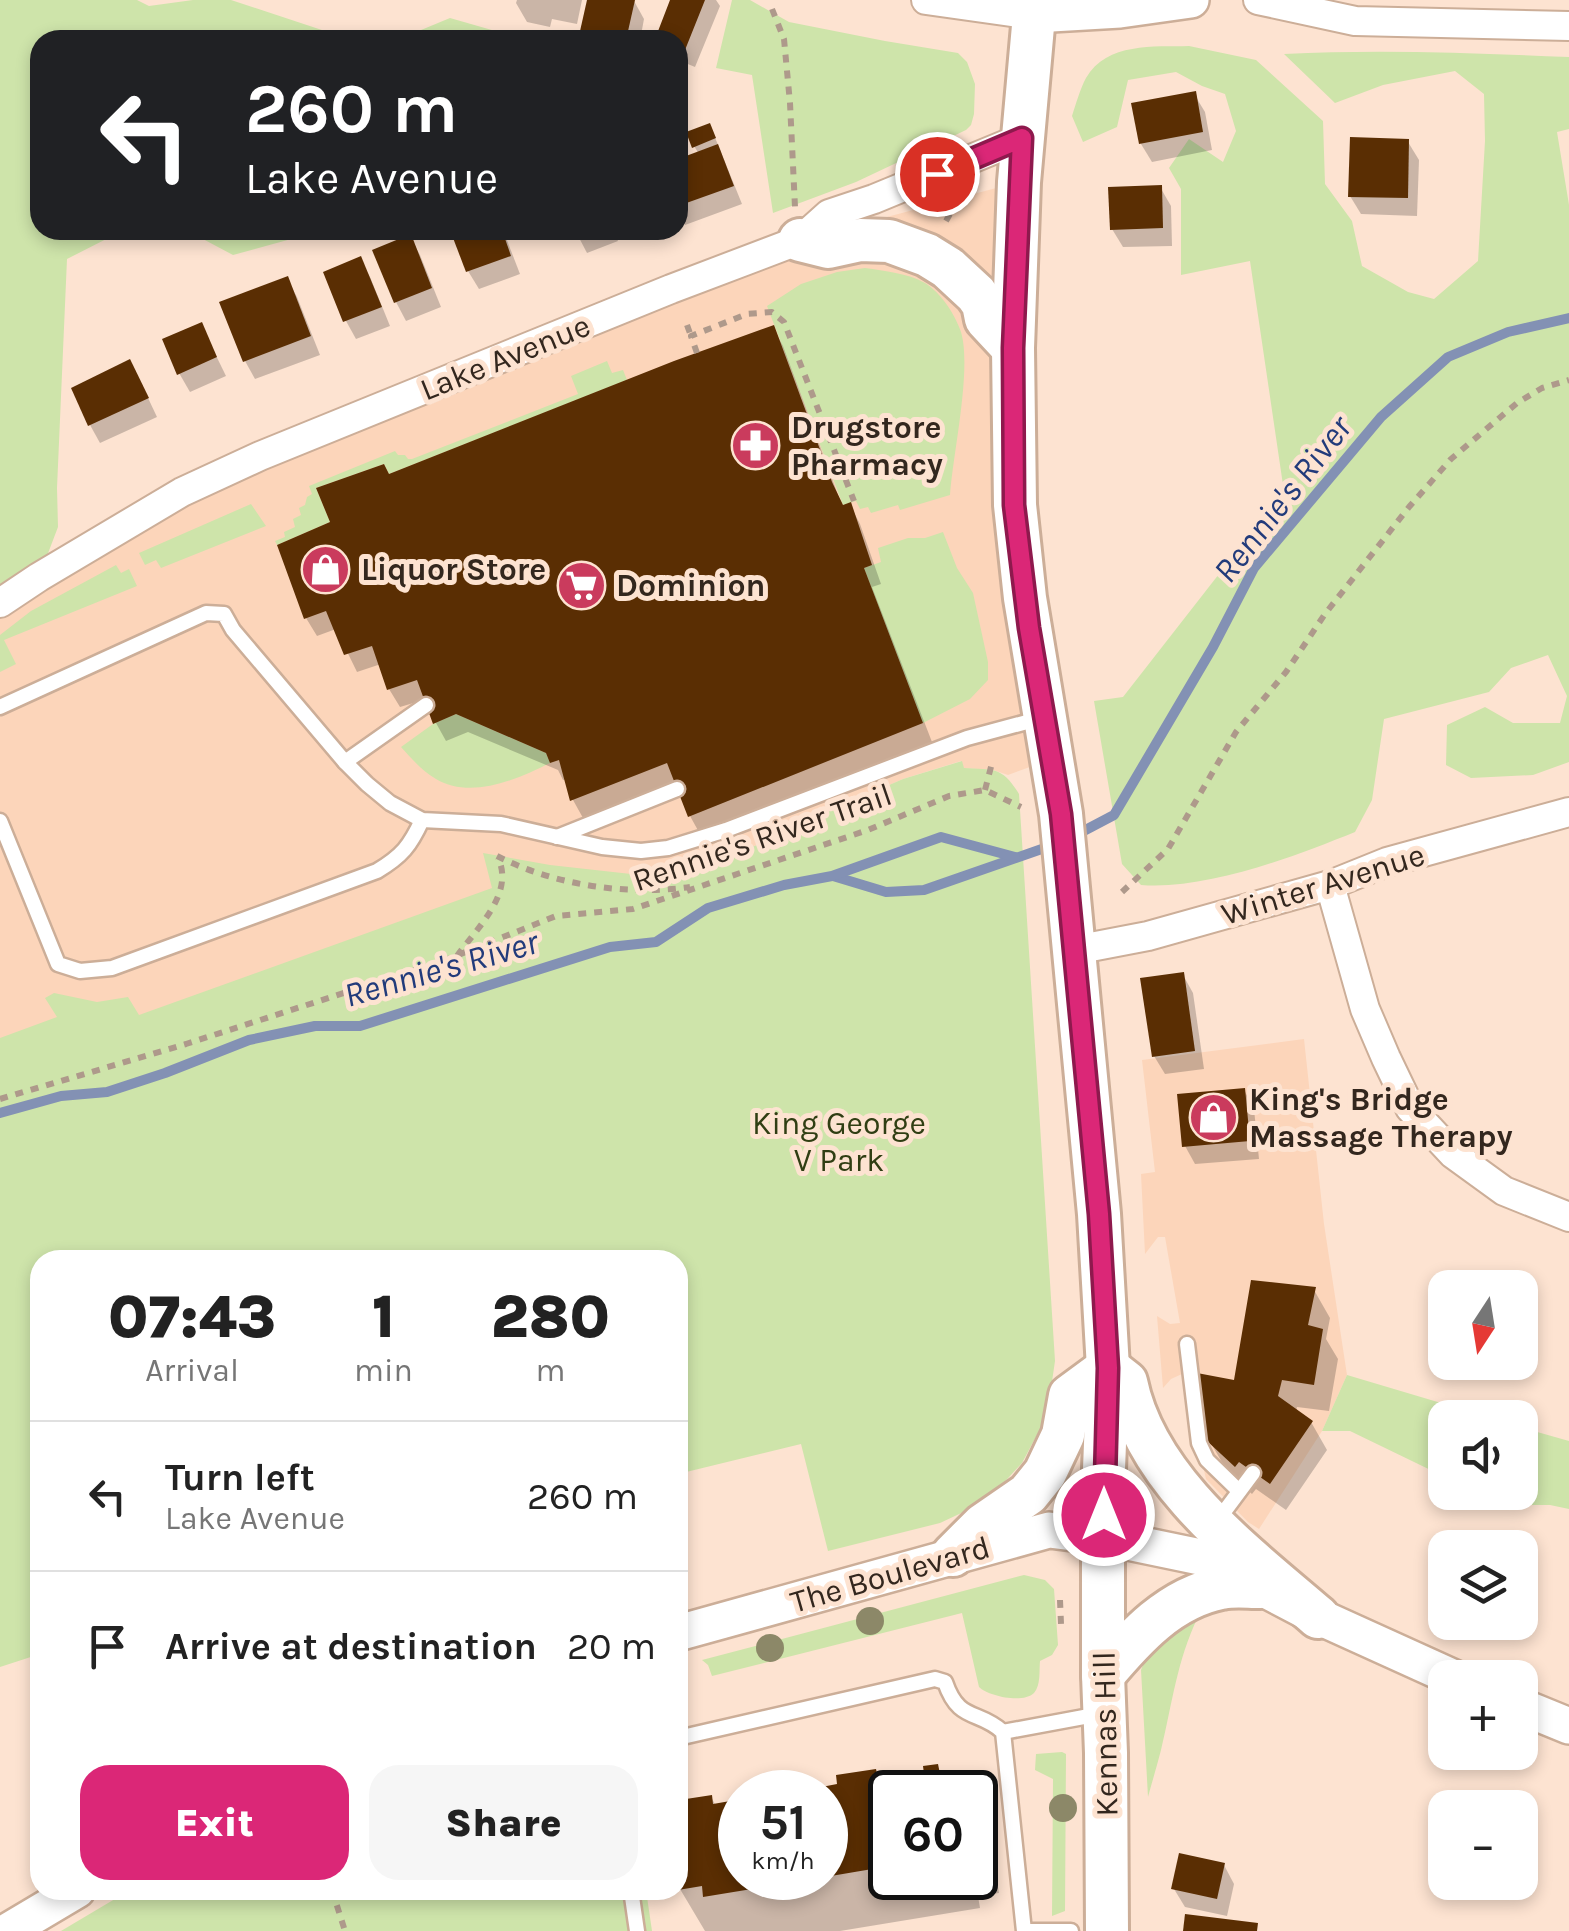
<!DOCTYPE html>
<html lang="en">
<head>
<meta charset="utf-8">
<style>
	:root { --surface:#fff; --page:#f6f6f6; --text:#222; --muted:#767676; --line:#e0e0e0; --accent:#db2777 }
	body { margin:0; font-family:Karla,sans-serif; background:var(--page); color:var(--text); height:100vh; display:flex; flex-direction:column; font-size:38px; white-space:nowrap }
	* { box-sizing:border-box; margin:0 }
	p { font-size:32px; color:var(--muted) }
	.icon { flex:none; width:55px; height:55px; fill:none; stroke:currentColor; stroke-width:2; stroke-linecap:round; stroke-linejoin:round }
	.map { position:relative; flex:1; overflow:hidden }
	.side { position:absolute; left:30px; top:1250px; width:658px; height:650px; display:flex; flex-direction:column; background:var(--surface); border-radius:30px; box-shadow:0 5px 15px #0003 }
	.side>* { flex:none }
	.hud { position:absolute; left:30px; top:30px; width:658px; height:210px; border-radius:30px; box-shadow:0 5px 15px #0003; background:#202124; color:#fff; overflow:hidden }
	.needle { width:65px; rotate:192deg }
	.tools { position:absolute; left:1428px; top:1270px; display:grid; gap:20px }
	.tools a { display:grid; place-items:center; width:110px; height:110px; border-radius:20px; background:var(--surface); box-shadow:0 5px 15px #0003; font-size:50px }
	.speed { position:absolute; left:718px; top:1770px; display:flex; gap:20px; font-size:50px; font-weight:700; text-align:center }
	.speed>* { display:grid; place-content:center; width:130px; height:130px; border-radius:50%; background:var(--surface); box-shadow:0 5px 15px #0003; line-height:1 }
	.speed small { font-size:25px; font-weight:400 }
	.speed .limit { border:5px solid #111; border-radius:15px; background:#fff; color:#111 }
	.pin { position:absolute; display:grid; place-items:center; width:85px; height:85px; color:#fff; margin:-42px; border:5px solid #fff; border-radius:50%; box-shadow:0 2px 10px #0007 }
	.me { position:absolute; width:110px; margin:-55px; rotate:0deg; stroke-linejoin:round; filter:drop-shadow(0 0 8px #0008) }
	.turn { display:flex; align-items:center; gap:35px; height:210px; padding:0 50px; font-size:45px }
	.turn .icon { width:130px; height:130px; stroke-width:2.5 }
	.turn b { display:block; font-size:70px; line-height:85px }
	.eta { display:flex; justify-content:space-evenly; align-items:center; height:170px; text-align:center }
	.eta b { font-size:60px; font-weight:800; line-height:70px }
	.action { display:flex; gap:20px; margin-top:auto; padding:20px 50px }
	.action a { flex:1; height:115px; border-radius:30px; background:var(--accent); color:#fff; font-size:40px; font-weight:800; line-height:115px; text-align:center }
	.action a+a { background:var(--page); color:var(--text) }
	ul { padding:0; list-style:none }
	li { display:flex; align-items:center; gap:30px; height:150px; padding:0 50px; border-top:2px solid var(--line) }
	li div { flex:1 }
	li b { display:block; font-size:38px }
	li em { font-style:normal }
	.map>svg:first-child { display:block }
</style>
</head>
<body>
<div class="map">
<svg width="1569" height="1931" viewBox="0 0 1569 1931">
	<rect width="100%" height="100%" fill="#fde3d1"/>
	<g fill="#fcd5ba">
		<polygon points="1019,182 1049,760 1008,775 993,770 963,768 961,761 903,779 829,811 760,844 682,872 0,1074 0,603 182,492 800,240"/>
		<polygon points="1304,1039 1324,1224 1347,1375 1322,1431 1259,1529 1248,1522 1206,1479 1182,1374 1171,1379 1163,1388 1157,1316 1170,1324 1180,1323 1165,1237 1158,1237 1145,1254 1141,1174 1155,1172 1142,1060"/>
	</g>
	<g fill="#cee4aa">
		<polygon points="0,0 137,0 149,6 193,0 231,0 340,36 358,40 40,40 40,230 124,230 67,259 57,488 58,527 39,577 0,603"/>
		<polygon points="732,0 750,0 789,22 885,41 958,53 967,62 975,84 974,114 971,125 966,130 856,182 773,213 752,75 716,68"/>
		<polygon points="450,18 526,40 397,40"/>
		<path d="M 1189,46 L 1256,60 L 1323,121 L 1325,184 L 1352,221 L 1362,266 L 1408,292 L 1434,299 L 1478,261 L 1485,141 L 1484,94 L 1455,71 L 1383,85 L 1335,103 L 1284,54 C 1379,49 1474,53 1569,57 L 1569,129 L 1557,132 L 1569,205 L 1569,762 L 1533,775 L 1471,778 L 1446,765 L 1447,725 L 1485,707 L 1513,723 L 1560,723 L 1567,696 L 1548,655 L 1511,668 L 1489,692 L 1384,719 L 1372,800 L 1355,832 C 1293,857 1207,890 1141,885 L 1122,864 L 1094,701 L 1123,697 L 1258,524 L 1283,485 L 1250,261 L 1181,275 L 1181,189 L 1169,168 L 1189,139 L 1223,162 L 1236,131 L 1225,94 L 1202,86 L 1176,72 L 1128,80 L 1117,127 L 1083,142 L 1072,116 C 1076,104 1080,89 1086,78 C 1107,42 1154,47 1189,46 Z"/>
		<polygon points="186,230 324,230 233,255"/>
		<path d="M 865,268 C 885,271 907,273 925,283 C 941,293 955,314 961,332 C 972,369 953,453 950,495 L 900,510 L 898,505 L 871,513 L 868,507 L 860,509 L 856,501 L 843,505 L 767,306 L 801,284 L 837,272 Z"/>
		<polygon points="607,361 612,373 623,370 627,380 389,474 384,464 316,488 330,522 277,545 275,541 285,537 284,532 295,527 293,519 301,515 299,508 305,505 307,497 312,494 309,486 395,451 398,455 405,455 408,459 412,459 578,394 571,376"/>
		<polygon points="251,504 266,526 161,568 156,560 145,565 139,553"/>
		<polygon points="943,532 957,568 973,593 988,662 988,680 970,699 923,723 864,568 881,562 878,548 908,538 925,538"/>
		<polygon points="116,565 121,573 129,569 137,586 4,640 16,664 0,672 0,635 31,611"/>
		<path d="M 456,714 L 546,753 L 550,763 C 518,779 471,800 436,779 C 422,771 412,759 401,747 L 433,724 Z"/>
		<path d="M 962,761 L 964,768 C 994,770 1002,766 1019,794 L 1055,1361 L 1047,1416 L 1022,1463 L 987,1501 L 940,1523 L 828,1551 L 801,1444 L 678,1474 L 678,1260 L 40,1260 L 40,1654 L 0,1667 L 0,1038 L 57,1017 L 45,998 L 54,993 L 97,1002 L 128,997 L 139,1015 L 492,888 L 483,853 L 550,865 L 640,875 L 682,872 L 760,844 L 829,811 L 903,779 Z"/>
		<polygon points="1347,1375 1488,1417 1489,1417 1445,1418 1445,1477 1350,1431 1322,1431"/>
		<polygon points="1520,1427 1569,1441 1569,1509 1550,1505 1517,1505 1476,1493 1520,1492"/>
		<path d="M 1024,1575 L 1045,1580 L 1054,1589 L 1058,1645 L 1052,1655 L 1040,1661 C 1039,1671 1041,1685 1034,1693 C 1023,1704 988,1696 979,1687 L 962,1613 L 712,1676 L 708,1665 L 702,1660 Z"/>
		<path d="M 1198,1617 C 1177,1660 1172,1705 1161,1750 C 1157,1766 1152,1782 1148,1797 L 1141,1670 L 1150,1647 Z"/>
		<polygon points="1062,1752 1066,1754 1065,1911 1052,1916 1053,1779 1035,1770 1036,1754"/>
		<polygon points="130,1890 646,1890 652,1931 61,1931"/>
	</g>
	<g fill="#0003">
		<polygon points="517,0 582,0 577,24 552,19 550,27 527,22 516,3"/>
		<polygon points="589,0 634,1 644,19 640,40 581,40"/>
		<polygon points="673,0 716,0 720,6 695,67 678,60 678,40 658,38"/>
		<polygon points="238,33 254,36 257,40 237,40"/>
		<polygon points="1194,94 1205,112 1212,150 1152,162 1141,144 1134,105"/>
		<polygon points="714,135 742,204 685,225 678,212 678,162 699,154 694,146"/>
		<polygon points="1408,142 1419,160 1417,216 1361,214 1350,196"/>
		<polygon points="1160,187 1171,206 1172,246 1123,247 1112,229"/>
		<polygon points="453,230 503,230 520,274 479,289 468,271"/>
		<polygon points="575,230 613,230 618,241 587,253"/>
		<polygon points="410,237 420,255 441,307 406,321 396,302 375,251"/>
		<polygon points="360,259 370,277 390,326 356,339 346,321 326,273"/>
		<polygon points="287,279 297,297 320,355 255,379 245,361"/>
		<polygon points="201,325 226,376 190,392 179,373"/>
		<polygon points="773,328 783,346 841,503 843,508 850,505 860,524 881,584 872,587 932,742 700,834 690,816 677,781 583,818 573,800 567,779 563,780 558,770 468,732 446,741 436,723 427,699 400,707 389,689 381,664 357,672 336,629 317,636 306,618 280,547 333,523 388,477"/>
		<polygon points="140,381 157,417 100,443 90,425"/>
		<polygon points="1183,975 1193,993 1204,1069 1165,1074 1154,1056"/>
		<polygon points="1244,1090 1254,1109 1259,1159 1195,1164 1185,1146"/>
		<polygon points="1314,1290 1330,1318 1326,1339 1338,1359 1329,1411 1297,1407 1296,1412 1311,1422 1327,1450 1286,1510 1256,1489 1252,1494 1226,1469 1209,1440 1236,1383"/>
		<polygon points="937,1766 942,1776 958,1774 968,1792 890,1792 890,1878 975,1878 975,1804 988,1826 999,1893 978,1896 980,1908 840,1931 705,1931 680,1889 678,1872 678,1812 690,1810 711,1797 716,1806 739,1802 740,1793 740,1878 825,1878 825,1792 804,1792 840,1786 875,1772 882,1784 927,1776"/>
		<polygon points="778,1788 780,1792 746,1792"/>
		<polygon points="1224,1865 1234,1884 1227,1916 1185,1907 1174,1889"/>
	</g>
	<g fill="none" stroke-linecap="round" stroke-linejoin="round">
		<g stroke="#8391b4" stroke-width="10">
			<polyline points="1076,835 1114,815 1213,647 1254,568 1381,417 1448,357 1508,332 1569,318"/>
			<polyline points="833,876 886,892 924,890 1056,844"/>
			<polyline points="0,1113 61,1096 107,1092 165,1073 249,1040 315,1026 360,1026 610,947 656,942 708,908 784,885 832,876 941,837 1015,857"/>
		</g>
	</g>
	<g fill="#5a2e03">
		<polygon points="587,0 635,0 626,40 578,40"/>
		<polygon points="670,0 705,0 685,50 678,47 678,40 655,39"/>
		<polygon points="1196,91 1203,132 1139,144 1131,103"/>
		<polygon points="710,123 716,138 692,148 686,132"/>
		<polygon points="1350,137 1409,139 1408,198 1348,197"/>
		<polygon points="718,144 734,186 678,206 678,159"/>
		<polygon points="1162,185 1163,228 1110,230 1108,187"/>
		<polygon points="450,230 502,230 511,256 466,272"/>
		<polygon points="411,234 432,288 394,303 372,250"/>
		<polygon points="361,256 382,307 343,322 323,272"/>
		<polygon points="288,276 311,336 243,362 219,302"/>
		<polygon points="202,322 217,357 177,375 162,339"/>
		<polygon points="774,325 832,482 843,505 851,502 872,565 864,568 923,723 688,817 667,763 570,801 559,760 550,763 546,753 456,714 433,724 417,680 387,690 372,646 344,655 326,611 304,619 277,545 330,522 316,488 384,464 389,474 674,361"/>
		<polygon points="130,359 149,398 88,426 71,388"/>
		<polygon points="1184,972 1195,1051 1152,1057 1140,978"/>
		<polygon points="1245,1088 1250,1141 1182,1147 1177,1094"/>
		<polygon points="1251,1280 1316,1287 1308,1325 1323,1329 1314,1385 1282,1380 1278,1396 1313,1421 1270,1484 1239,1462 1235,1467 1207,1441 1197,1373 1234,1380"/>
		<polygon points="938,1764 940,1774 959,1771 963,1792 890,1792 890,1866 825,1877 825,1792 801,1792 801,1791 837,1784 836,1775 876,1769 879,1782 924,1774 923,1766"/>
		<polygon points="740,1791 740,1878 807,1878 807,1880 703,1897 702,1886 678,1890 678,1810 687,1808 686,1799 712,1795 713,1804 736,1800 735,1792"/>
		<polygon points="1179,1853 1225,1863 1217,1899 1171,1889"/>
		<polygon points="1185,1914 1258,1923 1257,1931 1183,1931"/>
	</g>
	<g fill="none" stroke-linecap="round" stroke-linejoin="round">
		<defs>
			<g id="service">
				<polyline points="0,707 206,613 224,614 233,630 345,762 367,784 390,803 422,820 501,824 602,847 641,851 668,848 726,830 967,738 1038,719"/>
				<polyline points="345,762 426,705"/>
				<path d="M 0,821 L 58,964 L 80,971 L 112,968 L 377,871 C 402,856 410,846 422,820"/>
				<polyline points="557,837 677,789"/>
				<polyline points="1187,1344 1199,1443 1207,1460 1239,1491"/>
				<polyline points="1218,1520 1253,1473"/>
				<polyline points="1003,1732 1100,1714"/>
				<path d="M 678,1738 L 935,1679 L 945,1682 C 959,1723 978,1709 1003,1732 L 1024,1931 L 1071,1931"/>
				<polyline points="631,1890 637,1931"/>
			</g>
			<g id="minor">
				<polyline points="926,0 1034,15"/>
				<polyline points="1258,0 1355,21 1569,26"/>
				<polyline points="0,603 39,577 182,492 260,456 671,289 800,240 829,214 874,199 1022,138"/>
				<polyline points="1330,885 1365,1009 1386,1058 1410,1108 1453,1154 1504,1191 1569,1217"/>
				<polyline points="1075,950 1148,936 1330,885 1387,862 1569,812"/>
			</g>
			<g id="tertiary">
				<polyline points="1034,15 1120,10 1191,0"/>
				<polyline points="678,1633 1049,1530 1104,1537 1205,1558 1304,1610 1454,1678"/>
				<polyline points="1520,1706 1569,1726"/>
				<polyline points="8,1931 77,1890"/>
			</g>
			<g id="primary">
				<polyline points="1034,15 1019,182 1013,348 1015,505 1025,598 1061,814 1099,1214 1108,1368 1103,1494 1103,1675 1106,1753 1107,1931"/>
				<polyline points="800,240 828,247 860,240 889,241 927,255 948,268 976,294 983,304 986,319 1013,348"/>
				<path d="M 1112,1371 L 1126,1382 C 1146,1481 1245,1554 1318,1617"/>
				<polyline points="953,1555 983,1525 1028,1494 1045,1473 1063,1435 1070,1396 1108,1368"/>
				<path d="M 1103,1675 C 1135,1637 1170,1598 1221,1588 C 1234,1585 1247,1587 1260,1587"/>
			</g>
		</defs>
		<use href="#service" stroke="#ccae98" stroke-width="19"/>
		<use href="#minor" stroke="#ccae98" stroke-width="32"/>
		<use href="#tertiary" stroke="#ccae98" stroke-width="40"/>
		<use href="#primary" stroke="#ccae98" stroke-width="48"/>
		<g stroke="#ae998b" stroke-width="6" stroke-dasharray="8 8" stroke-linecap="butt">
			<polyline points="772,9 784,39 790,103 795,207"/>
			<polyline points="946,221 959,198"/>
			<polyline points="687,325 691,336"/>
			<polyline points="697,353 691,336 747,314 772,312 784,322 854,501"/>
			<polyline points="985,790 992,763"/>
			<path d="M 497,856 C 554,885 626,896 690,887"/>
			<polyline points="1122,892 1168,849 1236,732 1286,672 1325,614 1409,507 1451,459 1517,403 1542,388 1569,380"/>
			<path d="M 457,956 C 477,928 515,893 498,858"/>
			<polyline points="0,1099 186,1044 443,961 556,916 633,909 868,830 949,796 985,790 1021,807"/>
			<polyline points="1060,1600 1061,1624"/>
			<polyline points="332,1890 345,1931"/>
		</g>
		<use href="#service" stroke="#fff" stroke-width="14"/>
		<use href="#minor" stroke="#fff" stroke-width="28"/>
		<use href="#tertiary" stroke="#fff" stroke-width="35"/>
		<use href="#primary" stroke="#fff" stroke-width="42"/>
	</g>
	<g fill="#8c8868">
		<circle cx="870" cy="1621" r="14"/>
		<circle cx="770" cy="1648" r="14"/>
		<circle cx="1063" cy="1808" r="14"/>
	</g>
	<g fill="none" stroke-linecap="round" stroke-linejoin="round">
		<defs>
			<polyline id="route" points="937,174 1022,138 1013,348 1014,505 1029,628 1061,814 1099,1214 1108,1368 1104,1515"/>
		</defs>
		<use href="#route" stroke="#8e194d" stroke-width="25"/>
		<use href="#route" stroke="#db2777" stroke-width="18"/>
	</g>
	<defs>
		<symbol id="pharmacy-disc" viewBox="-11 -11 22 22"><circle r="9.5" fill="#ca3b5d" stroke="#fde3d1"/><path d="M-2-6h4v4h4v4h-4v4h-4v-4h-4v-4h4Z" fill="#fff"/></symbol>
		<symbol id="shop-disc" viewBox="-11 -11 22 22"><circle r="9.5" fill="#ca3b5d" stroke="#fde3d1"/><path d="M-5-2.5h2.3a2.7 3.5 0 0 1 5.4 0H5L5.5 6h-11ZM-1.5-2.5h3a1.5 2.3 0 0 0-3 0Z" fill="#fff"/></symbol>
		<symbol id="supermarket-disc" viewBox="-11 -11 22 22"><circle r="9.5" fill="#ca3b5d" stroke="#fde3d1"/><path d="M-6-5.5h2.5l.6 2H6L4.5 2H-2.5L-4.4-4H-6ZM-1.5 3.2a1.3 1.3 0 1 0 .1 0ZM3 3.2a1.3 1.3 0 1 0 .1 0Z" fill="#fff"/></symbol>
	</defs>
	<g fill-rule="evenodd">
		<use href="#pharmacy-disc" x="728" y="418" width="55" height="55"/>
		<use href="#shop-disc" x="298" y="542" width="55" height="55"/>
		<use href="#supermarket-disc" x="554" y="558" width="55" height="55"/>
		<use href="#shop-disc" x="1186" y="1090" width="55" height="55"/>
	</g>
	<g text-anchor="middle" stroke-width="10" stroke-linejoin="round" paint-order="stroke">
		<g font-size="32" fill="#33271e" stroke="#fde3d1">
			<text transform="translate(505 357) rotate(-22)" y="11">Lake Avenue</text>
			<text transform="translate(762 837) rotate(-19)" y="11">Rennie's River Trail</text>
			<text transform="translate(1323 884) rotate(-17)" y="11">Winter Avenue</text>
			<text transform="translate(890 1574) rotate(-16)" y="11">The Boulevard</text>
			<text transform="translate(1105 1734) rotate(-91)" y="11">Kennas Hill</text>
		</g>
		<g font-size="32" font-weight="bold" fill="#33271e" stroke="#fde3d1" text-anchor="start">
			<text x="791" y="438">Drugstore<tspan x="791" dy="37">Pharmacy</tspan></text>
			<text x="361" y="580">Liquor Store</text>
			<text x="616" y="596">Dominion</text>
			<text x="1249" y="1110">King's Bridge<tspan x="1249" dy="37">Massage Therapy</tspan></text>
		</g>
		<g font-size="32" fill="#303e13" stroke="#fde3d1">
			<text x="839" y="1134">King George<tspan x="839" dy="37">V Park</tspan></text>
		</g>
		<g font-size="35" font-style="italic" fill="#223b7b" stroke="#fde3d1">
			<text transform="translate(1282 499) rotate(-52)" y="12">Rennie's River</text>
			<text transform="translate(441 968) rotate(-16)" y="12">Rennie's River</text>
		</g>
	</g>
</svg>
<div class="tools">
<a><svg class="needle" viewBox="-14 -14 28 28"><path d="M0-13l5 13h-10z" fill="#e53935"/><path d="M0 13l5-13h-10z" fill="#767676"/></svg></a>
<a><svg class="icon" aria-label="sound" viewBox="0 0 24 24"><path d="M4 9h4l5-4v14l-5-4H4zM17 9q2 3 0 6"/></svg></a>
<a><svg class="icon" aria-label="layers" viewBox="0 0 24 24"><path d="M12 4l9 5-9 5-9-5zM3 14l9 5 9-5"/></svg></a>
<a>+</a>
<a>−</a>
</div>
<div class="speed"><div>51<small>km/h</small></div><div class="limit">60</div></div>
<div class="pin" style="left:937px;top:174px;background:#d93025"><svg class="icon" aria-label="arrive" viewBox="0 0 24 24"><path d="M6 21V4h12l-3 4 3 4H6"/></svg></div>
<svg class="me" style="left:1104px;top:1515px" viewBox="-20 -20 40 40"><circle r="17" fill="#db2777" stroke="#fff" stroke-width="3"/><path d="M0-11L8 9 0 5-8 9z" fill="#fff"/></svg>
<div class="hud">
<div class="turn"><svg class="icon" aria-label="left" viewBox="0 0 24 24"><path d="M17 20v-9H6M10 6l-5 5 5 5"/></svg><div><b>260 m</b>Lake Avenue</div></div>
</div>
<section class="side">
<div class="eta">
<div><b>07:43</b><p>Arrival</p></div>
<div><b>1</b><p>min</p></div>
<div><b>280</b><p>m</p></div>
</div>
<ul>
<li><svg class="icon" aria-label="left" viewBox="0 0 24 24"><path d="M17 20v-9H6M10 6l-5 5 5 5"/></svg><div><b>Turn left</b><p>Lake Avenue</p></div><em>260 m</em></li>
<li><svg class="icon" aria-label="arrive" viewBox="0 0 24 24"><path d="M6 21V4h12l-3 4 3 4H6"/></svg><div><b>Arrive at destination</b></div><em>20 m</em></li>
</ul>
<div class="action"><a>Exit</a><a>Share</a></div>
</section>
</div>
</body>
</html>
